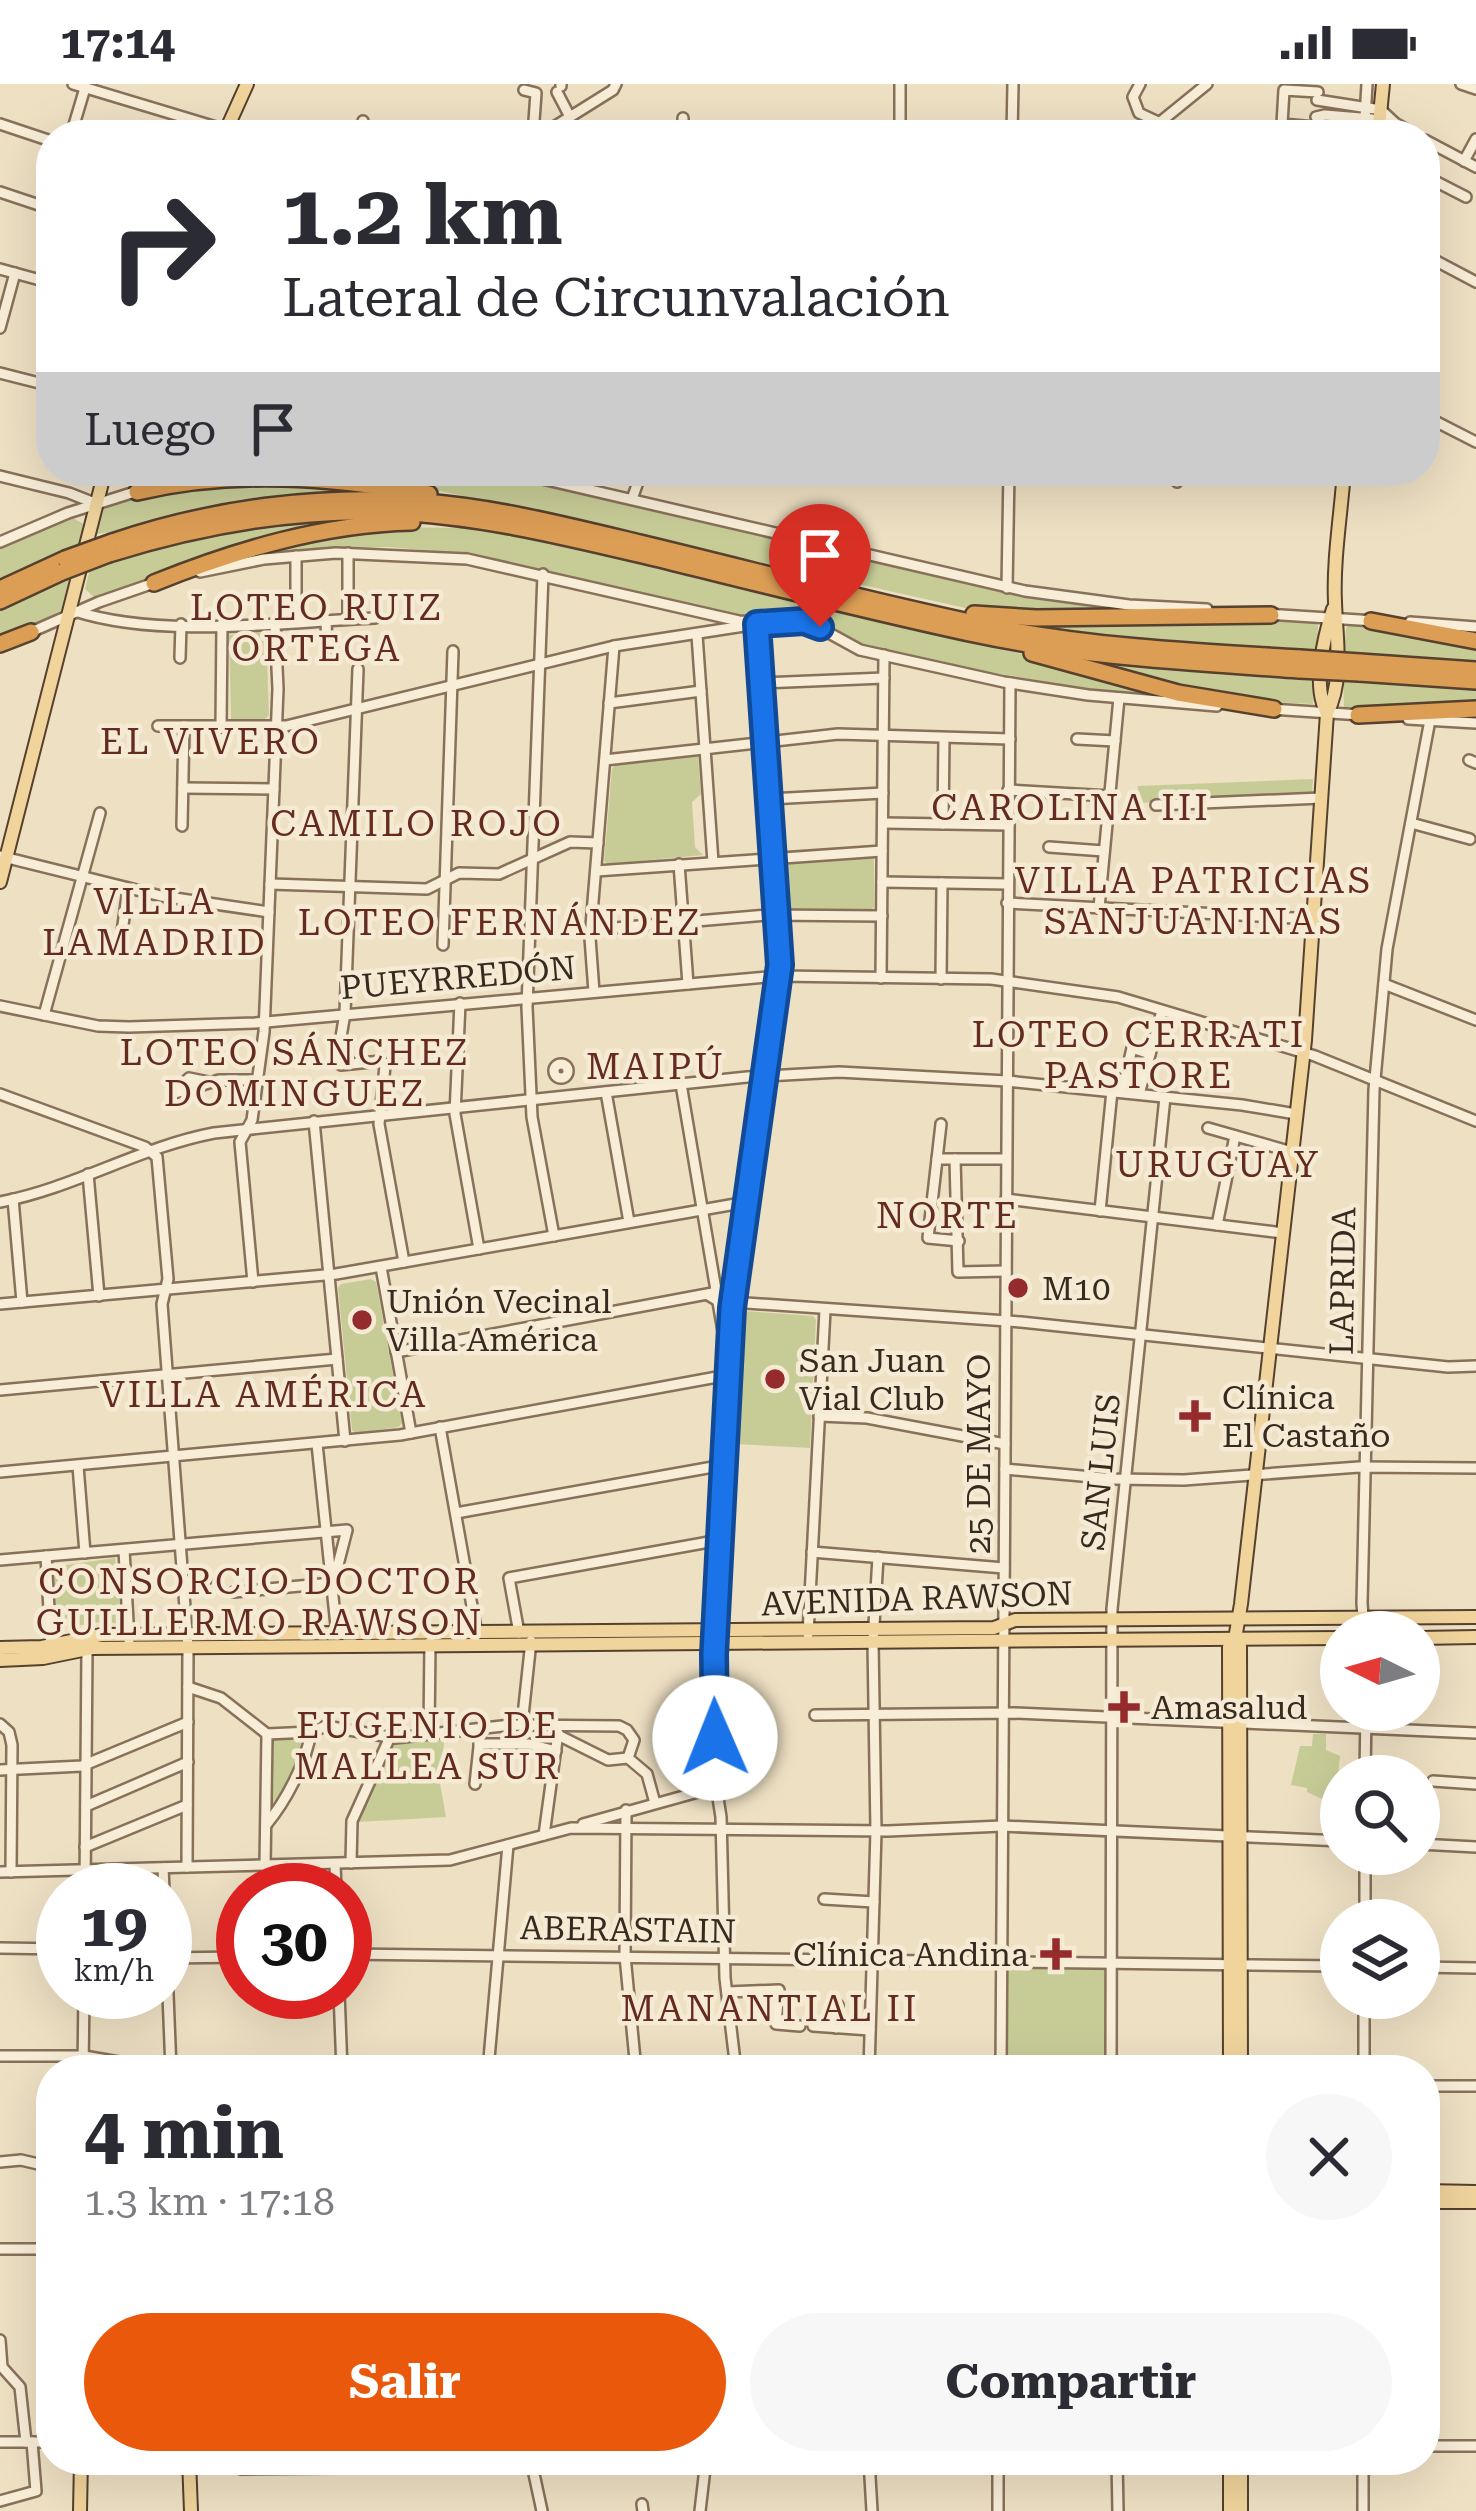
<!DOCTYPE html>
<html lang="es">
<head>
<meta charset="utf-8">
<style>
	:root { --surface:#fff; --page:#f7f7f7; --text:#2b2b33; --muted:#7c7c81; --accent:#ea580c }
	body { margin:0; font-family:"Roboto Serif",serif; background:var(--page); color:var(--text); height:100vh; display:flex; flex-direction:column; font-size:45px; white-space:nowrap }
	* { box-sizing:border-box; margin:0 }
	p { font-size:39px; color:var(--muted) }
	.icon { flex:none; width:66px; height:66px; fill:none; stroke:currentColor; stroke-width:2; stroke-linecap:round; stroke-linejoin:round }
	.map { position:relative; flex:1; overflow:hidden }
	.drawer { position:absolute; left:36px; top:1971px; width:1404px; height:420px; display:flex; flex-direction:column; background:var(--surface); border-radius:48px; box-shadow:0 12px 48px #0002 }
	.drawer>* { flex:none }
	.guide { position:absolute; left:36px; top:36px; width:1404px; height:366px; border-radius:48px; box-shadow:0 12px 48px #0002; background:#fff; color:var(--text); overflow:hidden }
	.needle { width:78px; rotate:275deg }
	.tools { position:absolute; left:1320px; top:1527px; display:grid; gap:24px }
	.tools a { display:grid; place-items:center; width:120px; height:120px; border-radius:50%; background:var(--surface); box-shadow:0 12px 48px #0002; font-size:60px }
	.speed { position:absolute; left:36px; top:1779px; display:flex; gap:24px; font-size:60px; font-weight:700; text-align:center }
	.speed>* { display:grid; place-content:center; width:156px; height:156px; border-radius:50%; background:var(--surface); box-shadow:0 12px 48px #0002; line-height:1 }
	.speed small { font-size:30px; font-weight:400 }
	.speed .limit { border:18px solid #d22; background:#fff; color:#111 }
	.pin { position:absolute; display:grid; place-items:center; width:102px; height:102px; color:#fff; margin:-123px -51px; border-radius:50% 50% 50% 0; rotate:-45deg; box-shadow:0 0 12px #0007 }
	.pin .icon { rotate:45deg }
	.me { position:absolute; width:132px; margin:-66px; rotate:359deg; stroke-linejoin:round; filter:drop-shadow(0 0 9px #0008) }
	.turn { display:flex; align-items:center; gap:42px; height:252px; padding:0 48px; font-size:54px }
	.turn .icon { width:156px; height:156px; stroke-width:2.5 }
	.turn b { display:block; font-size:84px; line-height:102px }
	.then { display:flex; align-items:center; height:114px; padding:0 48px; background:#0003; gap:24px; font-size:45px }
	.round { display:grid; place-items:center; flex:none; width:126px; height:126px; border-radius:63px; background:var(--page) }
	.overview { display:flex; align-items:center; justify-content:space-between; height:204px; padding:0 48px }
	h1 { font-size:72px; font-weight:700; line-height:90px }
	.primary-button { display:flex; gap:24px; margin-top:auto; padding:24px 48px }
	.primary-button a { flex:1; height:138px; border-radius:72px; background:var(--accent); color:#fff; font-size:48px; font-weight:700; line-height:138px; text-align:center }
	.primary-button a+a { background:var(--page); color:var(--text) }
	.status { display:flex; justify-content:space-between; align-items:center; height:84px; padding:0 60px; background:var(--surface); direction:ltr }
	.status svg { height:33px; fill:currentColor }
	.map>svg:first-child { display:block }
</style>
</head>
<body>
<div class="status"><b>17:14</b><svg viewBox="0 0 49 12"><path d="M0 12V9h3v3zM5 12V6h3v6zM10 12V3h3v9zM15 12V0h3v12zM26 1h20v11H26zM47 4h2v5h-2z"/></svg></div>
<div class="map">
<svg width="1476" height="2427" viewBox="0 0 1476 2427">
	<rect width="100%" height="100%" fill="#eee0c3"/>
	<g fill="#c7cc97">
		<polygon points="252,387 482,388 1018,511 1125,525 1197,529 979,527 431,405"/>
		<polygon points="202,397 393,407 97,450 103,424"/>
		<polygon points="71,433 85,441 81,461 0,498 0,464"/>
		<path d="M 406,434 L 260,460 L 95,514 L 85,505 L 90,484 C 189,442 300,435 406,434 Z"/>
		<polygon points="390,443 462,444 555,456 955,552 1199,618 1094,606 979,586 865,561 807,530 740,531 469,470 388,463 313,465 185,488 292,457"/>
		<polygon points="74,491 67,523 0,558 0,524"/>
		<polygon points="976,533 1232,533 1316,539 1318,542 1317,569 1103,554"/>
		<polygon points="1350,540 1476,559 1476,580 1344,570 1346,544"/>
		<polygon points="266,547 269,631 265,635 231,635 229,551"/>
		<polygon points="1059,571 1315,593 1313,620 1229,616"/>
		<polygon points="1343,595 1476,602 1476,622 1409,627 1344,625"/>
		<polygon points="694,670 698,673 701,710 692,718 695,763 703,771 608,780 604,777 612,685 615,681"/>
		<polygon points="1313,695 1312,711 1137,719 1138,702"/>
		<polygon points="846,772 871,772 874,776 874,823 870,826 787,825 783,820 780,782 784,777"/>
		<polygon points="371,1195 376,1198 402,1339 399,1343 356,1349 352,1346 338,1204 341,1200"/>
		<polygon points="745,1227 813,1232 816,1236 810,1364 734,1360 741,1230"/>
		<polygon points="115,1474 122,1541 106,1537 57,1545 53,1483"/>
		<polygon points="1313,1650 1326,1650 1326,1666 1340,1672 1336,1707 1329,1707 1328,1720 1322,1720 1322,1715 1307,1708 1307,1704 1291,1701 1300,1662 1312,1662"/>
		<polygon points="302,1653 306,1664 276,1726 271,1726 269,1659 274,1654"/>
		<polygon points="445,1653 439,1694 446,1733 357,1738 390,1665 395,1661"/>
		<polygon points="1006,1882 1105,1884 1106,1986 1005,1986"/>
	</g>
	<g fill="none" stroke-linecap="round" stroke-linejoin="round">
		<defs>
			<g id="minor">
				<polyline points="73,0 226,46"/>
				<polyline points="900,0 900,51"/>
				<polyline points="1140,0 1133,13 1139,29 1186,51"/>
				<polyline points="1461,0 1476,5"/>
				<polyline points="561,2 561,0"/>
				<polyline points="524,6 536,9 533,51"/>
				<polyline points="557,8 570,33"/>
				<polyline points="1317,16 1381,26 1395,39 1416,51"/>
				<polyline points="1316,33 1325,31 1384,36"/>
				<polyline points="683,34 683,51"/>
				<polyline points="1159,39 1207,0"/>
				<polyline points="0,40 51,57"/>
				<polyline points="1315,43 1282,40 1284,6 1318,8"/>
				<polyline points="71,51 85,4"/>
				<polyline points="363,51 363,37"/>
				<polyline points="541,51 613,6 616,0"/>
				<polyline points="1012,51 1013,0"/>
				<polyline points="1364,51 1367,0"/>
				<polyline points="1425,56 1476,83"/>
				<polyline points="1464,77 1476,55"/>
				<polyline points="1425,92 1466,113"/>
				<polyline points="0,108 51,125"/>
				<polyline points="1425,171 1476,198"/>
				<polyline points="0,185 51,199"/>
				<polyline points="0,244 15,189"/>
				<polyline points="0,289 51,302"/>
				<polyline points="1425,332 1476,358"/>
				<polyline points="508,387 1025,507 1129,521 1207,525"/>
				<polyline points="0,392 69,409 97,420"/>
				<polyline points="192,392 217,387"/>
				<polyline points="1108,393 1108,387"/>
				<polyline points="1177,398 1178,387"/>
				<polyline points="632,415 642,387"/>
				<polyline points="0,458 68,429 141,406"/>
				<polyline points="200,488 264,475 336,469 467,475 739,537 809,538 860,566 1004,598 1088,611 1217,622"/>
				<polyline points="543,490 527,923 532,1033 554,1152"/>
				<polyline points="1007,504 1009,387"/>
				<path d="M 75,527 C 160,555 285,538 375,534"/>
				<polyline points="1266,530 1375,537"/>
				<polyline points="348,535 348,469"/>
				<polyline points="326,536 327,566"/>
				<polyline points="296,538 296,472"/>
				<polyline points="1410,538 1476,543"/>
				<polyline points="31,548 99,518 154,499"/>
				<polyline points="697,551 713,778"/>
				<polyline points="180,574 181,540"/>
				<polyline points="358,585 345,929 337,977 341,981 381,977 385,982 379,1040 404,1178"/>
				<polyline points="761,599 884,594"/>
				<polyline points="609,619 701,607"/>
				<polyline points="1270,625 1361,631"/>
				<polyline points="1408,635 1476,639"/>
				<polyline points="158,642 286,642 614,562 757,540 780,881 732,1224 714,1570 715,1695 721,1733 725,1894 736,1986"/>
				<polyline points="221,643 222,540"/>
				<polyline points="1077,655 1115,657"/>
				<polyline points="605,676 838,650 1010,655"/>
				<polyline points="1469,676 1476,679"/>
				<polyline points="183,704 274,705"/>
				<polyline points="1008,706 1110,712"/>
				<polyline points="769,715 883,709"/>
				<polyline points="1156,721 1321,714"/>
				<polyline points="883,739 1009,741"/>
				<polyline points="1411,739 1470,755"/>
				<polyline points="943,740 944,654"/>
				<polyline points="182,742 184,642"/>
				<polyline points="1049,763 1104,767"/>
				<polyline points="0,772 161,812 269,828"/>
				<polyline points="679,780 688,900"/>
				<polyline points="596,787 882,767"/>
				<polyline points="882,798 1008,800"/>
				<polyline points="270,800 427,805 459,789 499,790 570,758 598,759"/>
				<polyline points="1007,819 1313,835"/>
				<polyline points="1099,824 1119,614"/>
				<polyline points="591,846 766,831 882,832"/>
				<polyline points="122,848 128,805"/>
				<polyline points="443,861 453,567"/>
				<polyline points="881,894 884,571"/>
				<polyline points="941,895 942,799"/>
				<polyline points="1384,900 1476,936"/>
				<polyline points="594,908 590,854 614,562"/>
				<polyline points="460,919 455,1030 479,1165"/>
				<polyline points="0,922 98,942 129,943 255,939 779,892 991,895 1118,913 1315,972 1476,1037"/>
				<polyline points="44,931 100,729"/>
				<circle cx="561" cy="987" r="7"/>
				<polyline points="209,998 189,994 172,1010 219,996 257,996"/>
				<polyline points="681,1000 726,1265"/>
				<polyline points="606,1008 629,1138"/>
				<polyline points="1122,1008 1132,964 1150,970"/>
				<polyline points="0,1010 145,1063 157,1073 168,1195 162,1220 188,1563 187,1783"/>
				<polyline points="1139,1010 1162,927"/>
				<polyline points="314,1037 345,1357"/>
				<polyline points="941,1040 928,1154 959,1157"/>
				<polyline points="1208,1044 1292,1068"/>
				<polyline points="937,1075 1006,1075"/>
				<polyline points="955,1075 958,1188 1006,1187"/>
				<polyline points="88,1090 99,1212"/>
				<polyline points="13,1115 22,1218"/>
				<polyline points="1006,1115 1283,1149"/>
				<path d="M 0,1118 C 74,1104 140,1063 214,1049 L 747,993 L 839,988 L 1007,997 L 1242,1021 L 1296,1030"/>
				<polyline points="1100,1127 1112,1007"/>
				<polyline points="1217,1141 1235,1052"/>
				<polyline points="381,1183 411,1349"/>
				<polyline points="253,1198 240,1058 252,1036 264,948 278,605 275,540"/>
				<polyline points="708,1211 718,1217 1021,1238 1448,1283 1476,1282"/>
				<polyline points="0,1220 336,1190 747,1118"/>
				<polyline points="396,1268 734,1205"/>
				<polyline points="0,1306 337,1275"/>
				<polyline points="819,1332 867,1334 1005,1360"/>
				<polyline points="440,1343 477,1550"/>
				<polyline points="317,1360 337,1551"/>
				<polyline points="78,1382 85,1469"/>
				<polyline points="1005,1385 1114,1395 1184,1396 1359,1383 1476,1384"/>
				<polyline points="0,1388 400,1351 728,1291"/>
				<polyline points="456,1429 724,1381"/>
				<polyline points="124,1466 129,1556"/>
				<polyline points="812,1468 1004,1484"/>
				<polyline points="46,1472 51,1561"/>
				<polyline points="0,1476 347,1446 332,1504"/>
				<polyline points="182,1497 206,1496"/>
				<polyline points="234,1508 332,1499"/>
				<polyline points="1364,1548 1362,1519 1374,1006 1387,865 1430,636"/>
				<polyline points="519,1549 509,1494 720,1456"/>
				<polyline points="808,1550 825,1226"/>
				<polyline points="188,1603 221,1614 267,1650 311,1648 326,1642 395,1654 511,1641 619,1642 627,1646 634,1656 628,1674"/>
				<polyline points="815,1631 1015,1629 1476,1649"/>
				<polyline points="0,1640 9,1648 12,1661 11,1788"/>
				<polyline points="522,1641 531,1557"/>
				<polyline points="429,1649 430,1558"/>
				<polyline points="558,1651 608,1676 628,1674 647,1690 655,1719"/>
				<polyline points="479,1660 529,1660 556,1667"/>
				<polyline points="0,1686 82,1682 188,1638"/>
				<polyline points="1365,1692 1366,1626"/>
				<polyline points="1433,1697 1476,1700"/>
				<polyline points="475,1700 481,1644"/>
				<polyline points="86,1722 188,1678"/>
				<polyline points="626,1726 625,1872 636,1986"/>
				<polyline points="583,1740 716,1703"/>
				<path d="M 266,1741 C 286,1717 306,1679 311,1648"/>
				<polyline points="544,1751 558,1649"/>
				<polyline points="1419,1760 1476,1763"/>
				<polyline points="85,1763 187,1721"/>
				<polyline points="351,1779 352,1737 390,1653"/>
				<polyline points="335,1780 336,1806"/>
				<polyline points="265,1782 267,1650"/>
				<polyline points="163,1784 164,1806"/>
				<polyline points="0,1788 450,1776 571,1744 888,1747 1002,1742 1341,1757"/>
				<polyline points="85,1806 87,1565 91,1561"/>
				<polyline points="824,1815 874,1818"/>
				<polyline points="165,1834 171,1986"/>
				<polyline points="1365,1836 1365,1770"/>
				<polyline points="0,1864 63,1865"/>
				<polyline points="345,1870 1341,1882"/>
				<polyline points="165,1874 243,1873"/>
				<polyline points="1419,1883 1476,1884"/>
				<polyline points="339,1908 342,1986"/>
				<polyline points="727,1908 779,1906 776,1940 800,1942"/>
				<polyline points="813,1942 870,1946"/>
				<polyline points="836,1944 838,1921"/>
				<polyline points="0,1972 84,1972 154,1984 488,1981"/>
				<polyline points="636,1984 732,1981 797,1986"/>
				<polyline points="83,1986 84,1908"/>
				<polyline points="488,1986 508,1761"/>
				<polyline points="869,1986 876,1747 873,1558 878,1473"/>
				<polyline points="1001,1986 1010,599"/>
				<polyline points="1111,1986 1112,1525 1165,1013"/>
				<polyline points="1364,1986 1364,1914"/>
				<polyline points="1425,2002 1476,2002"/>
				<polyline points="0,2078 21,2076 51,2083"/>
				<polyline points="0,2165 51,2165"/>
				<polyline points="0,2256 2,2283 20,2303 26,2358"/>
				<polyline points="0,2358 51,2358"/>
				<polyline points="1425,2362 1476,2362"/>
				<polyline points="531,2376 542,2427"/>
				<polyline points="869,2376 872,2427"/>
				<polyline points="1117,2376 1118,2427"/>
				<polyline points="241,2385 333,2384 333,2376"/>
				<polyline points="0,2417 36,2407 32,2358"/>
				<polyline points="642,2420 643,2427"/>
				<polyline points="700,2427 706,2376"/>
				<polyline points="998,2427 998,2376"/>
				<polyline points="1363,2427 1363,2376"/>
			</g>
			<g id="major">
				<polyline points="224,51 247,0"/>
				<polyline points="1378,51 1383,0"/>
				<path d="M 1327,629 C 1312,603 1324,553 1333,525"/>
				<polyline points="0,798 105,387"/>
				<polyline points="1419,1554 1476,1553"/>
				<polyline points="1235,1555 1240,1562 1241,1986"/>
				<polyline points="0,1564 42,1563 101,1551 994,1544 1015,1536 1476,1533"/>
				<polyline points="0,1576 43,1574 92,1564 1341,1554"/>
				<path d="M 1230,1986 L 1229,1563 L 1235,1555 L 1241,1520 L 1305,956 L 1327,629 C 1344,598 1336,552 1335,518 C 1333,476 1341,430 1344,387"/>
				<polyline points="1425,2107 1476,2108"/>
				<polyline points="1425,2118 1476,2118"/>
				<polyline points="189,2376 191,2427"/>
				<polyline points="1230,2376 1230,2427"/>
				<polyline points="1241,2376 1241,2427"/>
				<polyline points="80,2427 81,2376"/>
			</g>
			<g id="highway">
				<path d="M 137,408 C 235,385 330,393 429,410"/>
				<path d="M 112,458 C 212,424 320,410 426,418 C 498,424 569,442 640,459 C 757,487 875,519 993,543 C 1094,563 1198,568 1300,574"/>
				<path d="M 109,470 C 199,442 292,425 387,428 C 479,431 566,453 655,474 C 761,500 867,527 974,550 C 1081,573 1190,578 1299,586"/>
				<path d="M 154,499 C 236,466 323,440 412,438"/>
				<polyline points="0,505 65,475"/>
				<polyline points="0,517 62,488"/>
				<polyline points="974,530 1036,534 1271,531"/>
				<polyline points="1371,537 1476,557"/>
				<polyline points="0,560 31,548"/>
				<polyline points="1032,569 1178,609 1274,625"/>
				<polyline points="1360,578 1476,586"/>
				<polyline points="1359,589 1476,597"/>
				<polyline points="1358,631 1476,625"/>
			</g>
		</defs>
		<use href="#minor" stroke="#88715a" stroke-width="14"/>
		<use href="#major" stroke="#56402e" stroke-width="16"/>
		<use href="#highway" stroke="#56402e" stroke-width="20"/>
		<use href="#minor" stroke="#f8edd7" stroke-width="9"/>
		<use href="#major" stroke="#f0d49c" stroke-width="12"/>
		<use href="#highway" stroke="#dc9d55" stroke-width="15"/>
		<defs>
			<g id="highway-bridge">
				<polyline points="65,475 112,458"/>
				<polyline points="62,488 109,470"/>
				<polyline points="1300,574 1360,578"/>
				<polyline points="1299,586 1359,589"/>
			</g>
		</defs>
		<use href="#highway-bridge" stroke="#56402e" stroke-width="20" stroke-linecap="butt"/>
		<use href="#highway-bridge" stroke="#dc9d55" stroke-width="15"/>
	</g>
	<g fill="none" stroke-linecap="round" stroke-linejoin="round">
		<defs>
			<polyline id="route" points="715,1654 714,1570 732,1224 780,881 757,540 804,537 820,543"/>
		</defs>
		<use href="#route" stroke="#114b97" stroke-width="30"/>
		<use href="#route" stroke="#1a73e8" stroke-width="21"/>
	</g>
	<g fill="#962b2e" stroke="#f5ead3" stroke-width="4.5">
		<circle cx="1018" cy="1204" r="12"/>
		<circle cx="362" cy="1236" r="12"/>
		<circle cx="775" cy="1295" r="12"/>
		<path d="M1189 1314h12v12h12v12h-12v12h-12v-12h-12v-12h12z"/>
		<path d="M1118 1605h12v12h12v12h-12v12h-12v-12h-12v-12h12z"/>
		<path d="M1050 1852h12v12h12v12h-12v12h-12v-12h-12v-12h12z"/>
	</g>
	<g text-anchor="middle" stroke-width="9" stroke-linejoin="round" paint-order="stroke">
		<g font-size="33" fill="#382a1e" stroke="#f5ead3">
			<text transform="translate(458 893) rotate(-5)" y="12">PUEYRREDÓN</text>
			<text transform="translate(1342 1197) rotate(-89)" y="12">LAPRIDA</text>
			<text transform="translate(978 1370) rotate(-90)" y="12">25 DE MAYO</text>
			<text transform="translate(1100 1388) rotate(-84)" y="12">SAN LUIS</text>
			<text transform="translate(917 1514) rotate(-2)" y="12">AVENIDA RAWSON</text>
			<text transform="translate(628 1845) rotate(1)" y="12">ABERASTAIN</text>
		</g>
		<g font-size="33" fill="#382a1e" stroke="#f5ead3" text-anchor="start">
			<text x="1042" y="1216">M10</text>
			<text x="386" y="1229">Unión Vecinal<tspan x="386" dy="38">Villa América</tspan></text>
			<text x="799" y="1288">San Juan<tspan x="799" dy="38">Vial Club</tspan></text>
			<text x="1222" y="1325">Clínica<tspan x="1222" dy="38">El Castaño</tspan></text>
			<text x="1151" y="1635">Amasalud</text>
			<text x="1029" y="1882" text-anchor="end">Clínica Andina</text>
		</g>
		<g font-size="36" letter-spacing="3" fill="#642b1e" stroke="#f5ead3">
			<text x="317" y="536">LOTEO RUIZ<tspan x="317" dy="41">ORTEGA</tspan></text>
			<text x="211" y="670">EL VIVERO</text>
			<text x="1071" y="736">CAROLINA III</text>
			<text x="417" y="752">CAMILO ROJO</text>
			<text x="1194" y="809">VILLA PATRICIAS<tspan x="1194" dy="41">SANJUANINAS</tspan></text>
			<text x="155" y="830">VILLA<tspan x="155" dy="41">LAMADRID</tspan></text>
			<text x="500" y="851">LOTEO FERNÁNDEZ</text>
			<text x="1139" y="963">LOTEO CERRATI<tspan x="1139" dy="41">PASTORE</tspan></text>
			<text x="295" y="981">LOTEO SÁNCHEZ<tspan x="295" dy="41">DOMINGUEZ</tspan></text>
			<text x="656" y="995">MAIPÚ</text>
			<text x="1218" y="1093">URUGUAY</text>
			<text x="948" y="1144">NORTE</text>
			<text x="264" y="1323">VILLA AMÉRICA</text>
			<text x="260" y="1510">CONSORCIO DOCTOR<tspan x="260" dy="41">GUILLERMO RAWSON</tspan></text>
			<text x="428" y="1654">EUGENIO DE<tspan x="428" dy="41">MALLEA SUR</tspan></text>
			<text x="770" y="1937">MANANTIAL II</text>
		</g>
	</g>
</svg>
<div class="tools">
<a><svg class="needle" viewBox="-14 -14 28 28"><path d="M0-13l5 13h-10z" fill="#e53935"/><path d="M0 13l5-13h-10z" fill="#7c7c81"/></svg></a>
<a><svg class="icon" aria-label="search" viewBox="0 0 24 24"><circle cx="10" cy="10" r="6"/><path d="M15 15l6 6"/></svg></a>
<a><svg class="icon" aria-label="layers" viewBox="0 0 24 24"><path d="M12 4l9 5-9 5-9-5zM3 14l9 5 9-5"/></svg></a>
</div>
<div class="speed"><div>19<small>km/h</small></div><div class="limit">30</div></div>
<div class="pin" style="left:820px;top:543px;background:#d93025"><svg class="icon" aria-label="arrive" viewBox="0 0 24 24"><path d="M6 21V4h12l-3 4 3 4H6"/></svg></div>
<svg class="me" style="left:715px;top:1654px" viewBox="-20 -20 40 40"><circle r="19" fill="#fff"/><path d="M0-13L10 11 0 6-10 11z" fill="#1a73e8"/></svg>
<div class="guide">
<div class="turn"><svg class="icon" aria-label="right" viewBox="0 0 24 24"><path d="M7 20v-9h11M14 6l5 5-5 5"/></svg><div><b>1.2 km</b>Lateral de Circunvalación</div></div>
<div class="then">Luego<svg class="icon" aria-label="arrive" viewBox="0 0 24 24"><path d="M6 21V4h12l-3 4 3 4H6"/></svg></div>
</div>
<section class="drawer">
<div class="overview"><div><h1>4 min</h1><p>1.3 km · 17:18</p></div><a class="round"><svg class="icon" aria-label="close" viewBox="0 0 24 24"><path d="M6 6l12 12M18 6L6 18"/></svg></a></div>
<div class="primary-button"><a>Salir</a><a>Compartir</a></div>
</section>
</div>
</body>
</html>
